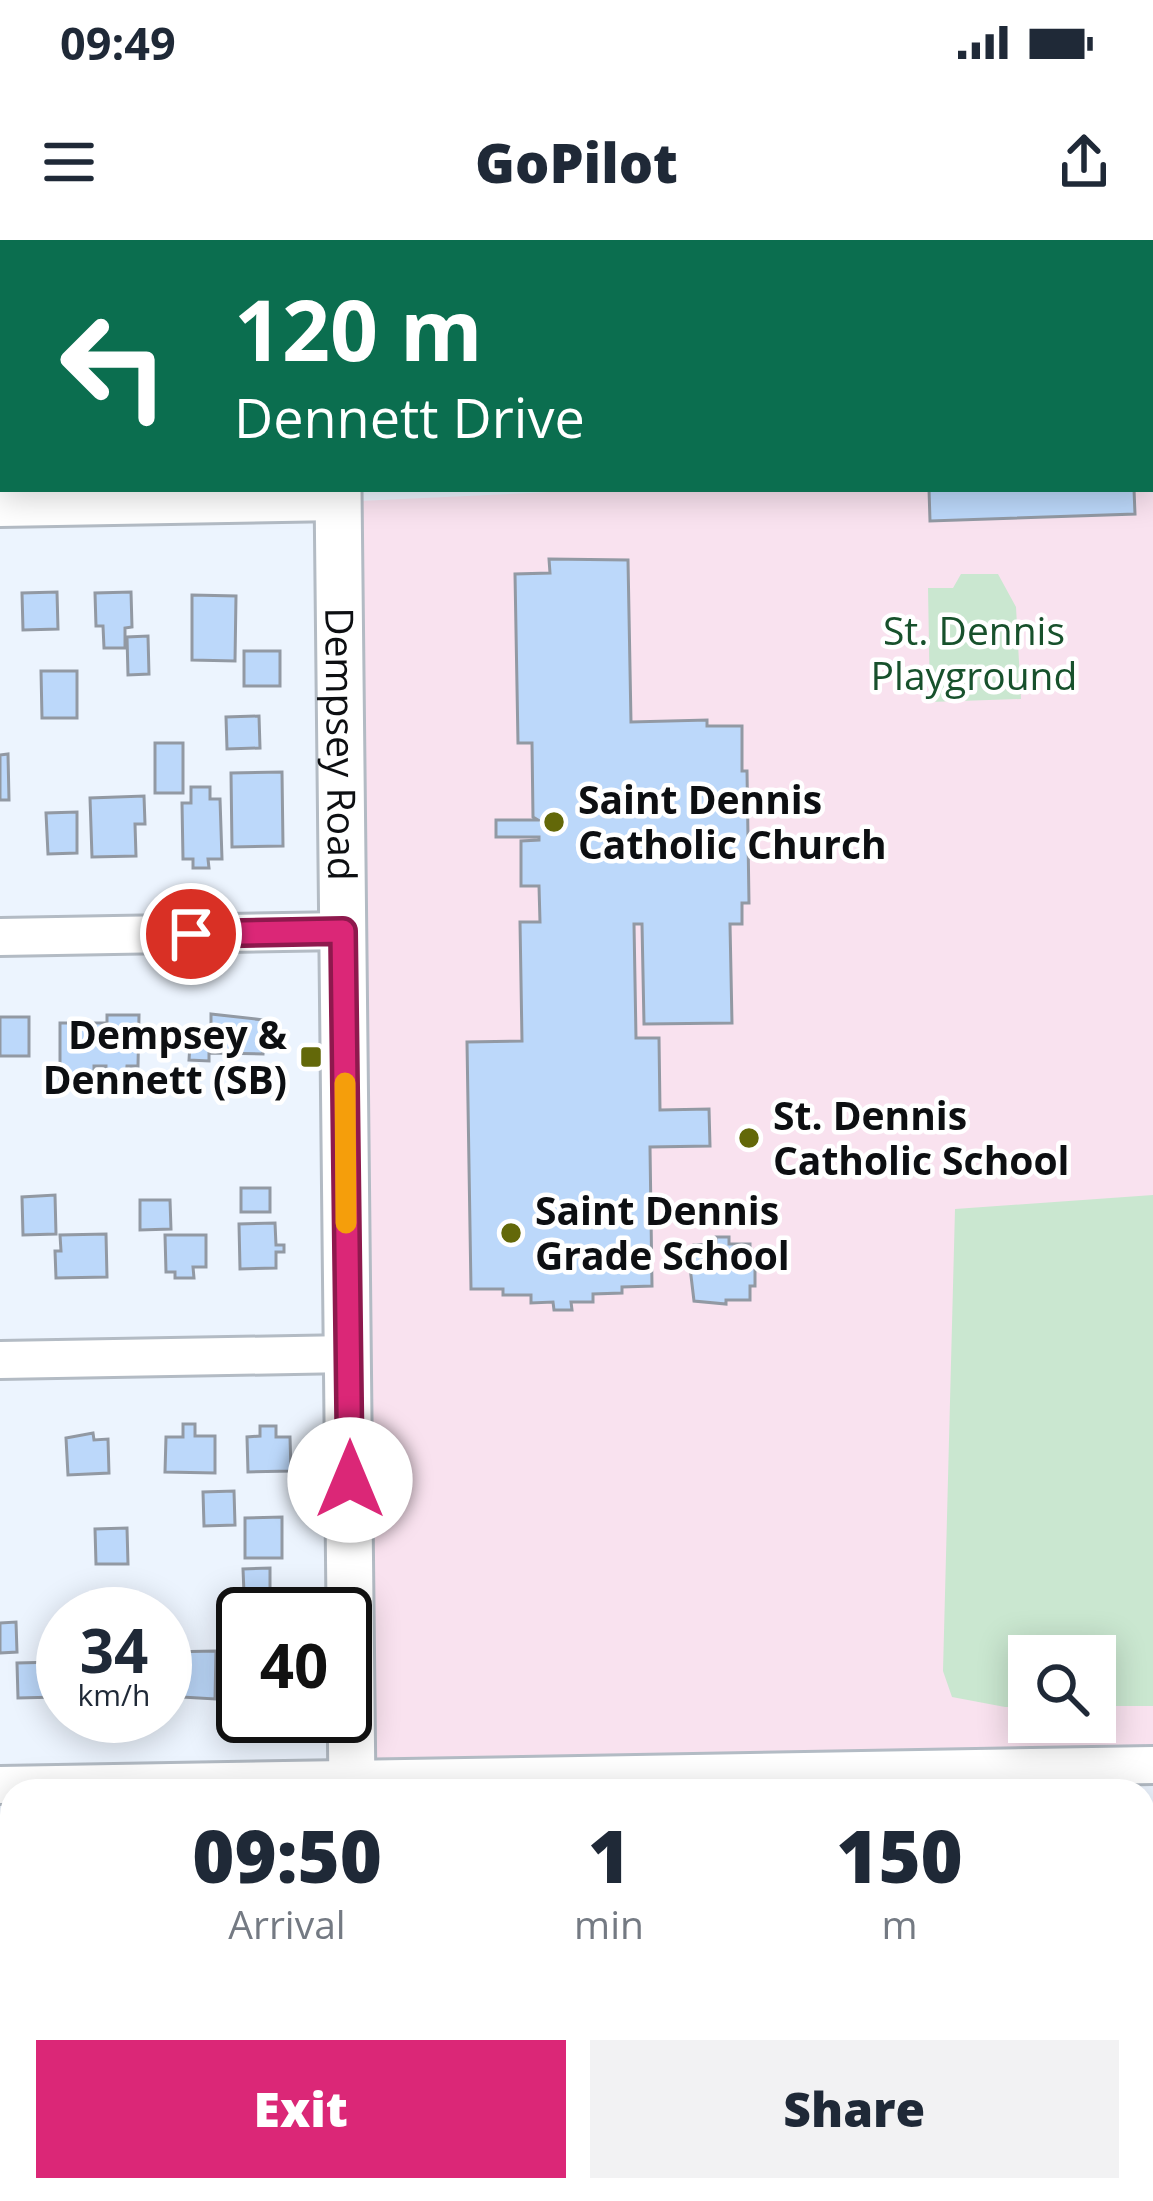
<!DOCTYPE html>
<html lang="en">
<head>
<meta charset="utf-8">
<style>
	:root { --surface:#fff; --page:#f2f2f3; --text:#1f2937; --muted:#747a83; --accent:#db2777 }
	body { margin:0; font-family:"Open Sans",sans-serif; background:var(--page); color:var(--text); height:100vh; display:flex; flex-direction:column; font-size:45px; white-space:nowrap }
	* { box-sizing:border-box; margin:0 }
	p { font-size:39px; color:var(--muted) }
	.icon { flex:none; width:66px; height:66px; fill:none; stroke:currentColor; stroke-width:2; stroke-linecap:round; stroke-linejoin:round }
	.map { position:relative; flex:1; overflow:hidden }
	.details { position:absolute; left:0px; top:1539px; width:1155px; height:423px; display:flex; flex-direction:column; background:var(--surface); border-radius:36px 36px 0 0; box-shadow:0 6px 30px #0003 }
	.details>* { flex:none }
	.guide { position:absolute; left:0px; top:0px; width:1155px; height:252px; box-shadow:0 6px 30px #0003; background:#0b6e4f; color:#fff; overflow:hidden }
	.tools { position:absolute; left:1008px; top:1395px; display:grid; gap:24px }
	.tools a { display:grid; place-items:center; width:108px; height:108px; border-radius:0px; background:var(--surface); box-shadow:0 6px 30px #0003; font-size:60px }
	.speed { position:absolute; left:36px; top:1347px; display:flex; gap:24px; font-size:60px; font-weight:700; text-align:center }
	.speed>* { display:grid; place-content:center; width:156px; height:156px; border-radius:50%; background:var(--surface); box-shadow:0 6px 30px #0003; line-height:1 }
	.speed small { font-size:30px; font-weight:400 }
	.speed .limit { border:6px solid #111; border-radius:18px; background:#fff; color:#111 }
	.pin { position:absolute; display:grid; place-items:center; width:102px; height:102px; color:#fff; margin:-51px; border:6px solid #fff; border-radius:50%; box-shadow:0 3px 12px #0007 }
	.me { position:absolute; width:132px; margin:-66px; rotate:0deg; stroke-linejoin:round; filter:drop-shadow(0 0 9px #0008) }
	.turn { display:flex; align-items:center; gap:42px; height:252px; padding:0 36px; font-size:54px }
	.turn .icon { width:156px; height:156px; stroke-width:2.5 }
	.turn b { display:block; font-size:84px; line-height:102px }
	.eta { display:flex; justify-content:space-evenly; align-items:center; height:204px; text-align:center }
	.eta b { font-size:72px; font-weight:800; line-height:84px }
	.button { display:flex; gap:24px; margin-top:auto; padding:24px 36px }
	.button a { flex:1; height:138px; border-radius:0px; background:var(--accent); color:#fff; font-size:48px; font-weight:800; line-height:138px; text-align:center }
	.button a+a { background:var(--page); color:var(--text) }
	.status { display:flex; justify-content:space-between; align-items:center; height:84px; padding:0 60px; background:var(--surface); direction:ltr }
	.status svg { height:33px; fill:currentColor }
	header { display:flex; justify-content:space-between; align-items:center; height:156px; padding:0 36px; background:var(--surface); font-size:54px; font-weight:800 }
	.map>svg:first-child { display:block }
</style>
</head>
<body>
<div class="status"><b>09:49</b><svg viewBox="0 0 49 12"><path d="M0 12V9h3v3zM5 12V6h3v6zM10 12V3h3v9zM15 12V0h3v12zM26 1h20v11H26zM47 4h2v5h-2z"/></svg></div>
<header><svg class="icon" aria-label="menu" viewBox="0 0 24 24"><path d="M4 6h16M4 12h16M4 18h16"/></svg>GoPilot<svg class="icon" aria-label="share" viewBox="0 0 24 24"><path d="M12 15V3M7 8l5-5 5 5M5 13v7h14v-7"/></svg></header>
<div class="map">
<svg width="1153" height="1961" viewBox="0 0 1153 1961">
	<rect width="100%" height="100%" fill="#ecf4fe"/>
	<path fill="#f9e2ef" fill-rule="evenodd" d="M 1153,224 L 1153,1525 L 352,1537 L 338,262 L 615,249 L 1152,249 ZM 1029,1416 L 1095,1416 L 1095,1482 L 1029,1482 Z"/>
	<g fill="#cae7d0">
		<polygon points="961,334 998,334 1016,367 1021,459 930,462 928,348 953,348"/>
		<polygon points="1153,955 1153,1466 1095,1466 1095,1416 1029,1416 1029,1467 1005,1467 952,1457 943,1431 955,969"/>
	</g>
	<g fill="#bcd8fa" stroke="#9299a3" stroke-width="3">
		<polygon points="929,249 1134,249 1135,274 930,281"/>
		<polygon points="549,319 628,320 631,482 707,480 707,486 742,486 742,531 747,531 749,663 742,663 742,684 730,684 732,783 644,784 642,684 634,684 636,798 659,798 660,870 709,869 710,906 650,907 652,1046 622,1047 622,1053 593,1054 593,1062 571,1062 572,1070 554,1070 553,1062 531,1063 531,1055 503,1055 503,1049 471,1049 467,802 522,801 520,682 540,682 539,646 521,646 521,601 539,600 539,597 496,597 496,580 538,580 533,577 532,503 518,503 515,334 550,333"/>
		<polygon points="57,352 58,389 23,390 22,353"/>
		<polygon points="131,352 132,387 125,388 125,408 104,408 103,386 96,386 95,353"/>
		<polygon points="192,355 236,356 235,421 192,420"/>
		<polygon points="148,396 149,434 128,435 127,397"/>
		<rect x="244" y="411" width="36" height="35"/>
		<polygon points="41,431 77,431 77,478 42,478"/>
		<polygon points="259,476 260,508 227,509 226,477"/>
		<rect x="155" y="503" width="28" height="50"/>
		<polygon points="8,514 9,560 0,560 0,515"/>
		<polygon points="282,532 283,606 232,607 231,533"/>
		<polygon points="191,547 210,547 210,559 220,559 222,619 208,619 209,628 193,628 193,619 183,619 182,563 191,563"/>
		<polygon points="144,556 145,584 135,584 136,616 92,617 90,558"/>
		<polygon points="77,572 77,613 48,614 46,573"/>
		<polygon points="211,774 264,780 263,814 209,813 209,821 189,820 191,788 211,788"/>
		<polygon points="107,775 139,775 138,826 127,826 126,837 106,837 106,826 94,826 94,839 60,839 60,783 107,783"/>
		<rect x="0" y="777" width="29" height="39"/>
		<rect x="241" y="948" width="29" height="24"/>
		<polygon points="55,955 56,994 23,995 22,957"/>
		<polygon points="140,960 170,960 171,989 140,990"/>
		<polygon points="275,983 276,1005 284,1005 284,1012 276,1012 276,1028 240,1029 239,984"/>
		<polygon points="106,994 107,1037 56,1038 55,1011 61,1011 60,995"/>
		<polygon points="165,995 206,995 206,1027 193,1027 194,1038 175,1038 175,1032 166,1032"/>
		<polygon points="716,997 729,997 729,1004 750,1004 750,1019 755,1019 755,1046 750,1046 750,1060 726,1060 726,1064 694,1061 689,1019 694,1019 694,1005 716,1004"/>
		<polygon points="183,1184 195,1184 195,1196 215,1196 215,1233 165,1232 166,1197 183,1197"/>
		<polygon points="260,1186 276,1186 276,1197 290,1197 291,1231 248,1232 247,1197 260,1196"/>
		<polygon points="93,1193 94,1200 108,1199 109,1233 68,1235 66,1198"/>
		<polygon points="234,1251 235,1285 204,1286 203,1252"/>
		<polygon points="282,1277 282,1318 245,1318 245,1278"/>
		<polygon points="127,1288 128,1324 96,1324 95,1289"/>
		<polygon points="270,1328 270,1353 244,1353 243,1329"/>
		<polygon points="16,1382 17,1412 0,1413 0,1383"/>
		<polygon points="216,1411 215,1459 165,1456 165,1412"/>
		<polygon points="57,1422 58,1457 18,1458 17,1423"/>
		<polygon points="1143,1602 1153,1602 1153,1641 1143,1642"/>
		<polygon points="12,1623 12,1690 0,1691 0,1624"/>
		<polygon points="4,1777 12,1777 12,1809 5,1809"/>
		<rect x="1143" y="1818" width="10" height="42"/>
		<polygon points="9,1837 12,1881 0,1881 0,1838"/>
	</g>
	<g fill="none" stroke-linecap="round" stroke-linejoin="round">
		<defs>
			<g id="minor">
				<polyline points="0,268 338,262"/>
				<polyline points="0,697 343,691"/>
				<polyline points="0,1120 349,1114"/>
				<polyline points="0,1545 1153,1525"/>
				<polyline points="1143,1949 1153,1949"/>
				<polyline points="599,1961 1117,1950"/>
			</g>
			<g id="tertiary">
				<polyline points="340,3 340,0"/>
				<path id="s1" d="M 338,249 L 352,1551"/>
				<polyline points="361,1950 361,1961"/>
			</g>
		</defs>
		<use href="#minor" stroke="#b3bbc4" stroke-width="42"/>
		<use href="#tertiary" stroke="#b3bbc4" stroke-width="51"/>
		<use href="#minor" stroke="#fff" stroke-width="36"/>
		<use href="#tertiary" stroke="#fff" stroke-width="45"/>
	</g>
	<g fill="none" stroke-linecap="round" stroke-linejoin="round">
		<defs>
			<polyline id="route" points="191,694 343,691 350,1240"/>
		</defs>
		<use href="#route" stroke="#8e194d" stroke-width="30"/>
		<use href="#route" stroke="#db2777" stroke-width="21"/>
		<polyline stroke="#f59e0b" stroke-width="21" points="345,843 346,983"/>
	</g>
	<g fill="#636809" stroke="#fff" stroke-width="4.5">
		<circle cx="554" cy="582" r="12"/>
		<rect x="299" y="805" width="24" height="24" rx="6"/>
		<circle cx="749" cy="898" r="12"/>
		<circle cx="511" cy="993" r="12"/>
	</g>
	<g text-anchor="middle" stroke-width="9" stroke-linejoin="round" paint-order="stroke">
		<g font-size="39" fill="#17512c" stroke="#fff">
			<text x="974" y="405">St. Dennis<tspan x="974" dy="45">Playground</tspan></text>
		</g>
		<g font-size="39" fill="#0d0f12" stroke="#fff">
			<text dy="14" stroke="none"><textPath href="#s1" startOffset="255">Dempsey Road</textPath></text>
		</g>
		<g font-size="39" font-weight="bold" fill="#0d0f12" stroke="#fff" text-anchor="start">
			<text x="578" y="574">Saint Dennis<tspan x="578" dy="45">Catholic Church</tspan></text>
			<text x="287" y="809" text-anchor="end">Dempsey &amp;<tspan x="287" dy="45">Dennett (SB)</tspan></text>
			<text x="773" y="890">St. Dennis<tspan x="773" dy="45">Catholic School</tspan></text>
			<text x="535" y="985">Saint Dennis<tspan x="535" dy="45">Grade School</tspan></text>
		</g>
	</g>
</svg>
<div class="tools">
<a><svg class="icon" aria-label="search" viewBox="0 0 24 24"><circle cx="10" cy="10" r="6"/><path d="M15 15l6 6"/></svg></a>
</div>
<div class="speed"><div>34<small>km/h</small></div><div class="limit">40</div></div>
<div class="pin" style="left:191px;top:694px;background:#d93025"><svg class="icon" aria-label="arrive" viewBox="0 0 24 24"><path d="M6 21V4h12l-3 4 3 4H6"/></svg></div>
<svg class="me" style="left:350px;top:1240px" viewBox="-20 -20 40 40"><circle r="19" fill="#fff"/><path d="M0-13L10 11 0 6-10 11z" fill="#db2777"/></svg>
<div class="guide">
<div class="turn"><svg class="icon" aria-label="left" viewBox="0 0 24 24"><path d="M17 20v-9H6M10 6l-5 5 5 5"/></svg><div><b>120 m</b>Dennett Drive</div></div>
</div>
<section class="details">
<div class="eta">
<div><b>09:50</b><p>Arrival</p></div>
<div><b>1</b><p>min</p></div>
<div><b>150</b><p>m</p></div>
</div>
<div class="button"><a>Exit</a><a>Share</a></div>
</section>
</div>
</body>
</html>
